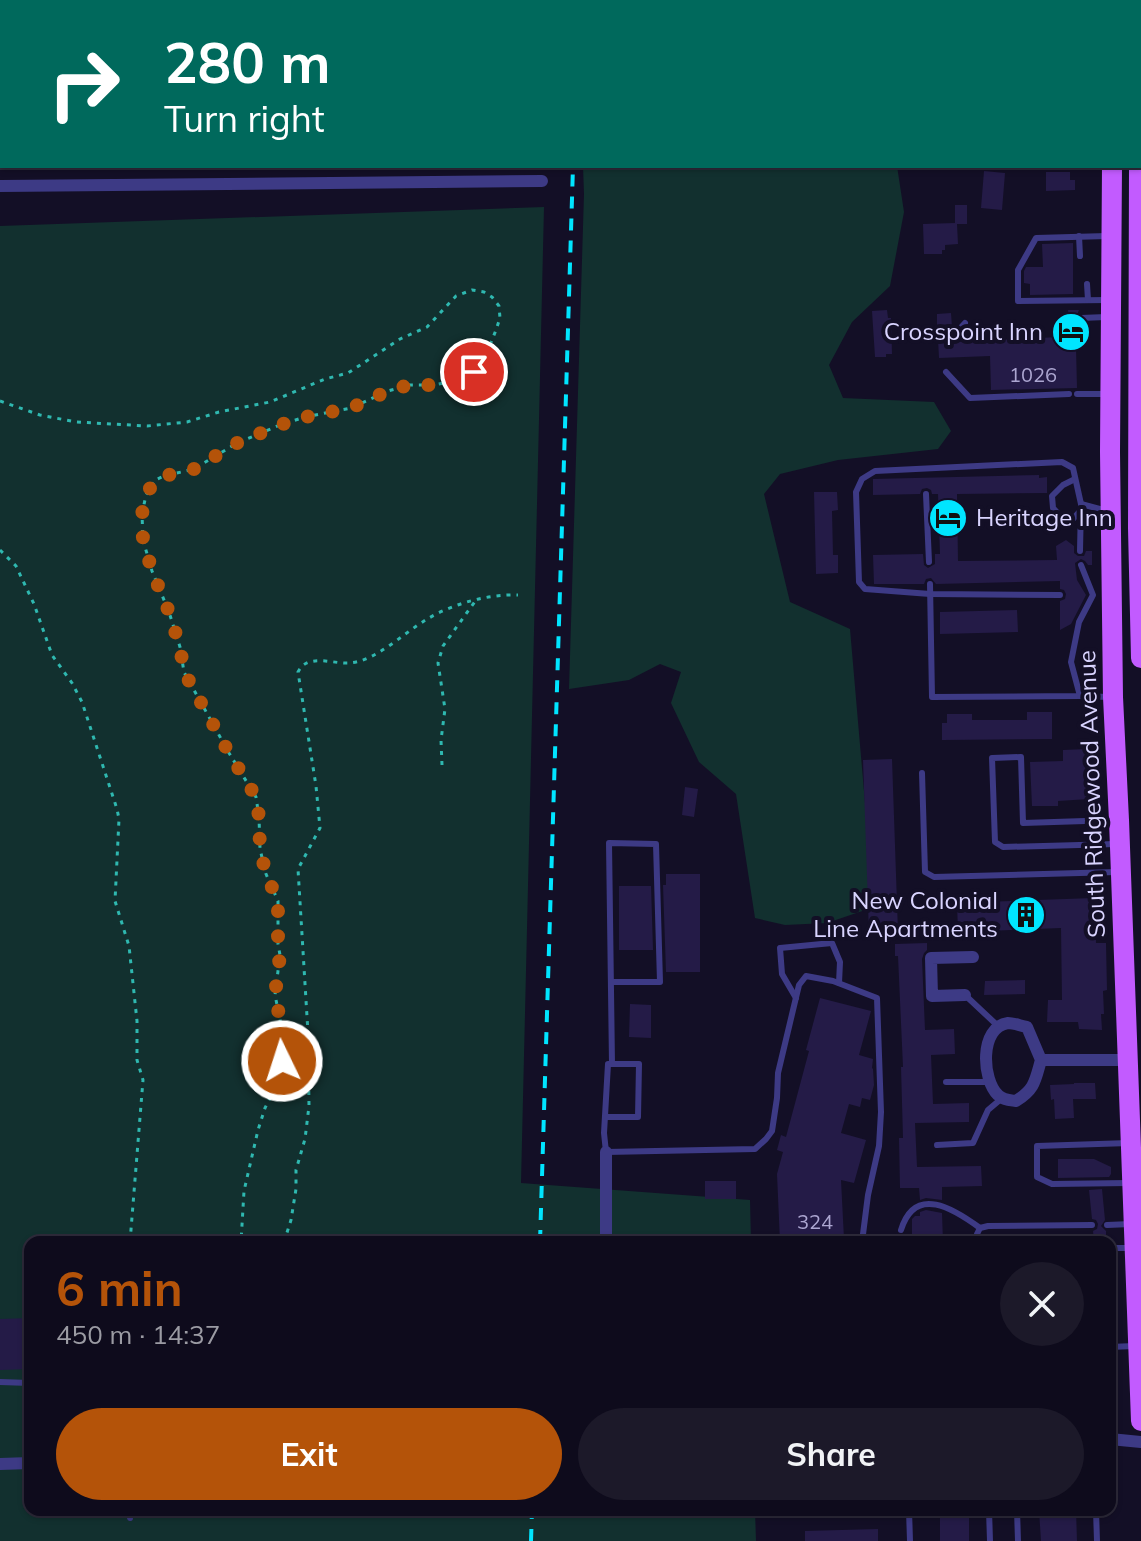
<!DOCTYPE html>
<html lang="en">
<head>
<meta charset="utf-8">
<style>
	:root { --surface:#0e0b1c; --page:#1c1929; --text:#f1f3f6; --muted:#9b9ba3; --line:#2e2b3b; --accent:#b45309 }
	body { margin:0; font-family:Mulish,sans-serif; background:var(--page); color:var(--text); height:100vh; display:flex; flex-direction:column; font-size:30px; white-space:nowrap }
	* { box-sizing:border-box; margin:0 }
	p { font-size:26px; color:var(--muted) }
	.icon { flex:none; width:44px; height:44px; fill:none; stroke:currentColor; stroke-width:2; stroke-linecap:round; stroke-linejoin:round }
	.map { position:relative; flex:1; overflow:hidden }
	.sheet { position:absolute; left:24px; top:1236px; width:1092px; height:280px; display:flex; flex-direction:column; background:var(--surface); border-radius:16px; box-shadow:0 2px 6px #0004,0 0 0 2px var(--line) }
	.sheet>* { flex:none }
	.guide { position:absolute; left:0px; top:0px; width:1142px; height:168px; box-shadow:0 2px 6px #0004,0 0 0 2px var(--line); background:#00695c; color:#fff; overflow:hidden }
	.pin { position:absolute; display:grid; place-items:center; width:68px; height:68px; color:#fff; margin:-34px; border:4px solid #fff; border-radius:50%; box-shadow:0 2px 8px #0007 }
	.me { position:absolute; width:88px; margin:-44px; rotate:356deg; stroke-linejoin:round; filter:drop-shadow(0 0 6px #0008) }
	.turn { display:flex; align-items:center; gap:28px; height:168px; padding:0 32px; font-size:36px }
	.turn .icon { width:104px; height:104px; stroke-width:2.5 }
	.turn b { display:block; font-size:56px; line-height:68px }
	.round { display:grid; place-items:center; flex:none; width:84px; height:84px; border-radius:42px; background:var(--page) }
	.overview { display:flex; align-items:center; justify-content:space-between; height:136px; padding:0 32px }
	h1 { font-size:48px; font-weight:700; line-height:60px; color:var(--accent) }
	.primary-button { display:flex; gap:16px; margin-top:auto; padding:16px 32px }
	.primary-button a { flex:1; height:92px; border-radius:48px; background:var(--accent); color:#fff; font-size:32px; font-weight:700; line-height:92px; text-align:center }
	.primary-button a+a { background:var(--page); color:var(--text) }
	.map>svg:first-child { display:block }
</style>
</head>
<body>
<div class="map">
<svg width="1141" height="1541" viewBox="0 0 1141 1541">
	<rect width="100%" height="100%" fill="#130f26"/>
	<g fill="#12302f">
		<rect x="579" y="0" width="344" height="2"/>
		<polygon points="583,166 897,166 904,212 890,286 852,322 829,365 843,398 934,402 951,431 938,449 838,460 780,474 764,494 790,602 850,629 874,907 827,923 785,925 755,918 736,794 699,762 671,703 681,672 660,664 629,680 569,689 584,194"/>
		<polygon points="544,207 521,1183 750,1200 751,1242 30,1242 30,1510 755,1510 756,1541 0,1541 0,226"/>
	</g>
	<g fill="#241b47">
		<polygon points="984,171 1005,173 1002,210 981,208"/>
		<polygon points="1046,172 1070,172 1070,180 1075,180 1075,190 1046,191"/>
		<polygon points="955,205 967,205 967,224 957,224 958,244 945,245 945,250 942,250 942,254 924,254 923,224 955,223"/>
		<polygon points="1073,243 1073,294 1030,295 1030,284 1024,283 1024,271 1026,267 1043,267 1042,244"/>
		<polygon points="887,310 888,318 891,318 892,354 886,354 886,357 875,357 872,311"/>
		<polygon points="1068,310 1079,310 1075,319 1078,323 1082,324 1083,327 1084,347 1076,347 1077,388 991,390 990,356 939,358 938,339 953,339 953,342 1060,337 1059,327 1070,327"/>
		<polygon points="951,313 952,327 937,327 937,314"/>
		<polygon points="1039,475 1039,478 1047,477 1047,493 957,494 958,561 1057,560 1056,546 1066,540 1074,546 1074,553 1078,556 1084,556 1086,551 1092,551 1092,565 1088,565 1085,561 1081,559 1075,563 1077,580 1086,595 1071,624 1060,630 1060,601 1065,599 1066,594 1064,590 1060,589 1060,581 936,584 931,578 926,579 924,584 874,584 873,555 923,554 924,565 928,568 935,564 935,554 940,554 938,494 932,494 931,490 927,488 922,489 920,494 873,495 873,479"/>
		<polygon points="814,492 837,492 838,510 832,511 833,555 838,555 838,573 816,574"/>
		<polygon points="1017,610 1018,632 940,634 940,612"/>
		<polygon points="1027,712 1052,712 1052,739 942,740 942,723 947,723 947,714 972,714 972,720 1027,720"/>
		<polygon points="1088,749 1089,765 1092,765 1092,785 1088,785 1089,799 1058,801 1058,806 1032,806 1030,762 1063,761 1063,750"/>
		<polygon points="892,759 898,932 869,933 863,760"/>
		<polygon points="685,787 698,789 694,817 682,815"/>
		<polygon points="666,874 700,874 700,972 666,972 663,885 666,885"/>
		<polygon points="619,886 651,886 653,950 619,950"/>
		<polygon points="1094,898 1096,943 1106,943 1107,990 1103,991 1104,1014 1101,1014 1102,1030 1079,1029 1078,1022 1047,1022 1048,1000 1062,1000 1061,928 958,932 957,903"/>
		<polygon points="927,943 927,950 924,953 922,959 925,1030 954,1029 955,1054 931,1055 933,1104 969,1103 969,1122 915,1123 917,1167 981,1166 982,1186 942,1187 942,1200 926,1198 920,1200 919,1188 900,1188 899,1138 903,1138 901,1067 903,1067 898,956 895,956 895,944"/>
		<polygon points="1025,980 1025,994 984,995 985,981"/>
		<polygon points="820,998 871,1011 859,1055 873,1059 872,1068 873,1069 874,1085 870,1100 862,1098 860,1107 849,1104 841,1133 866,1140 854,1183 841,1180 844,1239 821,1239 821,1242 780,1242 777,1174 783,1152 777,1150 781,1135 786,1137 809,1051 806,1050"/>
		<polygon points="630,1004 651,1005 651,1038 629,1037"/>
		<polygon points="1074,1083 1095,1083 1096,1099 1073,1099 1074,1118 1055,1119 1054,1099 1051,1100 1050,1085 1074,1084"/>
		<polygon points="1058,1159 1094,1159 1111,1167 1111,1174 1109,1177 1058,1178"/>
		<rect x="705" y="1181" width="31" height="18"/>
		<polygon points="1102,1189 1105,1220 1101,1226 1106,1231 1106,1242 1094,1242 1093,1231 1097,1229 1098,1224 1096,1220 1092,1219 1089,1190"/>
		<polygon points="926,1210 942,1213 943,1242 918,1242 918,1238 912,1238 912,1219 915,1216 920,1216 920,1212"/>
		<polygon points="30,1318 30,1369 0,1370 0,1319"/>
		<rect x="940" y="1510" width="29" height="31"/>
		<polygon points="1039,1510 1076,1510 1077,1541 1041,1541"/>
		<polygon points="878,1529 878,1541 805,1541 805,1531"/>
	</g>
	<g fill="none" stroke-linecap="round" stroke-linejoin="round">
		<g stroke="#2fb8b0" stroke-width="3" stroke-dasharray="4 6" stroke-linecap="butt">
			<polyline points="0,401 40,415 76,422 147,426 187,422 219,412 270,402 325,379 348,373 400,339 427,327 456,296 472,290 484,292 492,297 499,306 500,318 496,330 482,365 474,372 455,381 433,385 409,385 388,391 351,408 305,417 280,425 237,443 194,469 164,476 155,480 146,495 142,514 143,540 152,571 169,612 180,647 184,672 229,753 256,797 259,817 260,849 266,874 278,901 278,944 280,955 275,995 282,1029 282,1074 265,1108 258,1130 244,1191 241,1242"/>
			<polyline points="0,550 16,566 34,604 52,655 72,683 82,702 117,809 119,819 115,901 129,946 137,1021 137,1060 143,1080 130,1242"/>
			<polyline points="442,765 441,740 445,709 438,663 443,646 476,600"/>
			<path d="M 284,1242 L 291,1220 L 296,1189 L 296,1170 L 305,1139 L 309,1106 L 308,1033 L 298,869 L 320,828 L 316,786 L 298,672 C 307,653 333,664 349,663 C 374,662 403,634 424,621 C 451,604 487,594 518,595"/>
		</g>
		<g stroke="#3d3a85" stroke-width="6">
			<polyline points="992,2 992,0"/>
			<polyline points="1140,47 1141,47"/>
			<polyline points="1140,90 1141,90"/>
			<polyline points="1079,236 1080,256"/>
			<polyline points="1107,236 1036,238 1018,270 1018,301 1108,300"/>
			<polyline points="1087,284 1088,300"/>
			<polyline points="1081,318 1106,317"/>
			<polyline points="909,334 956,333 965,323"/>
			<polyline points="946,372 970,398 1069,394"/>
			<polyline points="1077,394 1107,394"/>
			<polyline points="1075,479 1063,485 1052,496 1053,508 1064,520 1073,519 1081,510"/>
			<polyline points="926,494 929,562"/>
			<polyline points="1081,504 1107,511"/>
			<polyline points="930,584 932,697 1080,696 1071,662 1079,622 1093,595 1081,565"/>
			<polyline points="1060,595 930,594 865,589 859,582 856,492 862,479 875,471 1062,462 1073,468 1081,504 1080,551"/>
			<polyline points="1080,696 1108,697"/>
			<polyline points="922,773 925,872 934,877 1117,872"/>
			<polyline points="1116,844 1003,847 995,842 992,758 1021,757 1023,823 1116,820"/>
			<polyline points="611,982 660,982 656,844 609,843 612,1064"/>
			<polyline points="966,996 998,1026"/>
			<polyline points="796,998 782,974 780,948 832,943 840,962 839,983"/>
			<polyline points="946,1082 990,1082"/>
			<polyline points="606,1117 638,1117 639,1064 608,1064 604,1133 606,1152 755,1149 766,1139 772,1131 777,1098 778,1073 799,985 806,976 833,981 877,998 881,1112 879,1146 868,1195 862,1242"/>
			<polyline points="937,1145 973,1143 988,1110 1001,1099"/>
			<polyline points="1129,1183 1052,1184 1037,1177 1037,1146 1129,1143"/>
			<polyline points="1107,1225 1131,1224"/>
			<path d="M 901,1230 C 915,1184 954,1209 980,1228"/>
			<polyline points="977,1242 977,1234 980,1228 988,1226 1092,1225"/>
			<polyline points="1110,1248 1131,1248"/>
			<polyline points="1110,1347 1134,1346"/>
			<polyline points="0,1382 30,1383"/>
			<polyline points="129,1510 130,1518"/>
			<polyline points="909,1510 910,1541"/>
			<polyline points="989,1510 990,1541"/>
			<polyline points="1017,1510 1018,1541"/>
			<polyline points="1096,1510 1097,1541"/>
		</g>
		<g stroke="#3d3a85" stroke-width="12">
			<polyline points="442,0 442,2"/>
			<polyline points="1140,153 1141,153"/>
			<polyline points="0,186 542,181"/>
			<polyline points="965,995 932,996 931,958 973,957"/>
			<path d="M 1041,1060 C 1035,1081 1035,1089 1016,1101 C 1009,1100 1003,1100 998,1095 C 982,1080 979,1027 1008,1023 C 1014,1023 1021,1026 1027,1027 L 1041,1060 L 1128,1060"/>
			<polyline points="606,1242 606,1152"/>
			<polyline points="1110,1439 1141,1442"/>
			<polyline points="0,1464 30,1463"/>
		</g>
		<g stroke="#c25bff" stroke-width="20">
			<polyline points="1108,0 1108,2"/>
			<polyline points="1136,0 1136,2"/>
			<polyline points="1112,166 1110,452 1113,697 1119,820 1141,1421"/>
			<polyline points="1139,166 1138,528 1141,658"/>
		</g>
		<g stroke="#00e5ff" stroke-width="4" stroke-dasharray="12 10" stroke-linecap="butt">
			<polyline points="576,2 576,0"/>
			<polyline points="540,1242 573,166"/>
			<polyline points="531,1541 532,1510"/>
		</g>
	</g>
	<g fill="none" stroke-linecap="round" stroke-linejoin="round">
		<polyline stroke="#b45309" stroke-width="14" stroke-dasharray="0 25.2" points="282,1061 282,1029 275,995 280,955 278,944 278,901 266,874 260,849 259,817 256,797 229,753 184,672 180,647 169,612 152,571 143,540 142,514 146,495 155,480 164,476 194,469 237,443 280,425 305,417 351,408 388,391 409,385 433,385 455,381 474,372"/>
	</g>
	<defs>
		<symbol id="hotel-disc" viewBox="-11 -11 22 22"><circle r="9.5" fill="#00e5ff" stroke="#130f26"/><path d="M-6-4.5h1.5V1H6V5H4.5V3h-9V5H-6ZM-4 0a1.8 1.8 0 1 1 3.6 0ZM.5 0V-2.5h3Q6-2.5 6 0Z" fill="#111"/></symbol>
		<symbol id="building-disc" viewBox="-11 -11 22 22"><circle r="9.5" fill="#00e5ff" stroke="#130f26"/><path d="M-4-6H4V6H1V3H-1V6H-4ZM-2.5-4.3h1.7v1.8h-1.7ZM.8-4.3h1.7v1.8H.8ZM-2.5-1h1.7V.8h-1.7ZM.8-1h1.7V.8H.8Z" fill="#111"/></symbol>
	</defs>
	<g fill-rule="evenodd">
		<use href="#hotel-disc" x="1049" y="310" width="44" height="44"/>
		<use href="#hotel-disc" x="926" y="496" width="44" height="44"/>
		<use href="#building-disc" x="1004" y="893" width="44" height="44"/>
	</g>
	<g text-anchor="middle" stroke-width="8" stroke-linejoin="round" paint-order="stroke">
		<g font-size="20" fill="#aca6d1">
			<text x="1033" y="382">1026</text>
			<text x="815" y="1229">324</text>
		</g>
		<g font-size="24" fill="#d9d4ff" stroke="#130f26" text-anchor="end">
			<text x="1043" y="340">Crosspoint Inn</text>
			<text x="976" y="526" text-anchor="start">Heritage Inn</text>
			<text x="998" y="909">New Colonial<tspan x="998" dy="28">Line Apartments</tspan></text>
		</g>
		<g font-size="24" fill="#d9d4ff" stroke="#130f26">
			<text transform="translate(1092 794) rotate(-92)" y="8">South Ridgewood Avenue</text>
		</g>
	</g>
</svg>
<div class="pin" style="left:474px;top:372px;background:#d93025"><svg class="icon" aria-label="arrive" viewBox="0 0 24 24"><path d="M6 21V4h12l-3 4 3 4H6"/></svg></div>
<svg class="me" style="left:282px;top:1061px" viewBox="-20 -20 40 40"><circle r="17" fill="#b45309" stroke="#fff" stroke-width="3"/><path d="M0-11L8 9 0 5-8 9z" fill="#fff"/></svg>
<div class="guide">
<div class="turn"><svg class="icon" aria-label="right" viewBox="0 0 24 24"><path d="M7 20v-9h11M14 6l5 5-5 5"/></svg><div><b>280 m</b>Turn right</div></div>
</div>
<section class="sheet">
<div class="overview"><div><h1>6 min</h1><p>450 m · 14:37</p></div><a class="round"><svg class="icon" aria-label="close" viewBox="0 0 24 24"><path d="M6 6l12 12M18 6L6 18"/></svg></a></div>
<div class="primary-button"><a>Exit</a><a>Share</a></div>
</section>
</div>
</body>
</html>
